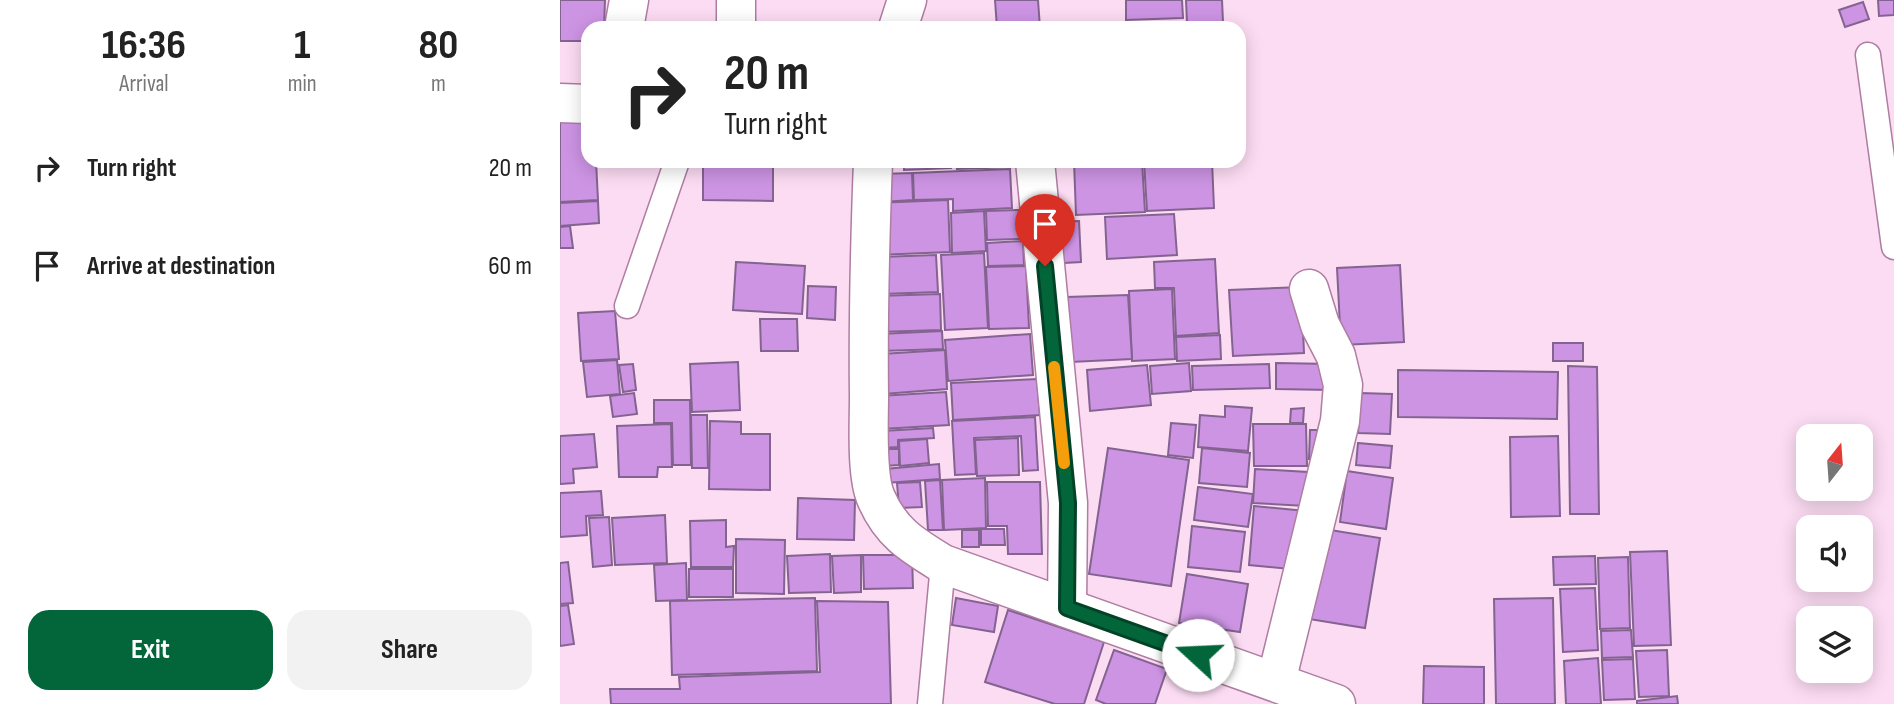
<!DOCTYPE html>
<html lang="en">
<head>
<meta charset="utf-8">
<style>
	:root { --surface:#fff; --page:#f2f2f2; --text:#222; --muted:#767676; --accent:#03663b }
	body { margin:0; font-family:"Sofia Sans Condensed",sans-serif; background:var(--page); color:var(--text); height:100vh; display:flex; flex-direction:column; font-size:26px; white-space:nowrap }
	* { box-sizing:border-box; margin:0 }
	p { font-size:23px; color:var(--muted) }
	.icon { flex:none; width:38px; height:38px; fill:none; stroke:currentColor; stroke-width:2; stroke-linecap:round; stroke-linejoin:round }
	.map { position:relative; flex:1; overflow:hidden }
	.panel { display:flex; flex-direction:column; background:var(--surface); width:560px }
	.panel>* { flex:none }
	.banner { position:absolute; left:21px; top:21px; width:665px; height:147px; border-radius:21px; box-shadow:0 4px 18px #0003; background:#fff; color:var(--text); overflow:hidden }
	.needle { width:46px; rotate:17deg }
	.tools { position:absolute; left:1236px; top:424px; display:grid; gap:14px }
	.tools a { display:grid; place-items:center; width:77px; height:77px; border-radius:14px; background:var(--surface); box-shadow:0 4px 18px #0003; font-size:35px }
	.pin { position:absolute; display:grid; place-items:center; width:60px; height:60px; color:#fff; margin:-72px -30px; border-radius:50% 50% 50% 0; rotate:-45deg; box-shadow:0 0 7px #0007 }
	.pin .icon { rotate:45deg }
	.me { position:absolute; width:77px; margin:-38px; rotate:290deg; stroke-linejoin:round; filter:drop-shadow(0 0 5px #0008) }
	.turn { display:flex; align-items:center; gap:24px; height:147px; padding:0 28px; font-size:32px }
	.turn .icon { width:91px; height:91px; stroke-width:2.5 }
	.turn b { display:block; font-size:49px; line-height:60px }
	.eta { display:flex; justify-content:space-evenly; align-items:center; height:119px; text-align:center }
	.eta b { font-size:42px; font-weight:700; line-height:49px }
	.button { display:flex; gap:14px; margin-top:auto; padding:14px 28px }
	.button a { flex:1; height:80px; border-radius:21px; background:var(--accent); color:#fff; font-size:28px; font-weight:700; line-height:80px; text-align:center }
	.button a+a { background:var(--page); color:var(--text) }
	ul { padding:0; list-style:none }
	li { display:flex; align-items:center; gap:21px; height:98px; padding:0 28px }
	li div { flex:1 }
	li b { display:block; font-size:26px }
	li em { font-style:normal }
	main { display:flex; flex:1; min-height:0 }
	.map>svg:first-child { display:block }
</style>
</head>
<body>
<main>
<section class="panel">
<div class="eta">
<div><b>16:36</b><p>Arrival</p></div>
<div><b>1</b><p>min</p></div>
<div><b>80</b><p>m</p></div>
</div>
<ul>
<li><svg class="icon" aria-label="right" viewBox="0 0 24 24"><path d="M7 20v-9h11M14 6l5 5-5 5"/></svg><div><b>Turn right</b></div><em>20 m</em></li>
<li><svg class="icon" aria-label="arrive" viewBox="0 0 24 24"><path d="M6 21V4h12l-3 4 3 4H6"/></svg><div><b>Arrive at destination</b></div><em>60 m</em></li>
</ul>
<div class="button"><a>Exit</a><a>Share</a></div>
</section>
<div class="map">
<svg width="1334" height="704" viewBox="0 0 1334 704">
	<rect width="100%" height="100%" fill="#fcdcf3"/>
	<g fill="#cd94e4" stroke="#836390" stroke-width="2">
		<polygon points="0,0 45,0 44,28 28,28 28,41 0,41"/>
		<polygon points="435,0 478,0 480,28 437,28"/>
		<polygon points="566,0 622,0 623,18 566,20"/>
		<polygon points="626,0 662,0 663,22 627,23"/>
		<polygon points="1318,0 1334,0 1334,15 1319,16"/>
		<polygon points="1303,2 1309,19 1285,27 1279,10"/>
		<polygon points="28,111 28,161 36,161 38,200 0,202 0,112"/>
		<polygon points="143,161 213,161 213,201 143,200"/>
		<polygon points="344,161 391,161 391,168 344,170"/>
		<polygon points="397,161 452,161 453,167 397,169"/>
		<polygon points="514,161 582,161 585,212 516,215"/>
		<polygon points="584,161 652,161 654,208 587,211"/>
		<polygon points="450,169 452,208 393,211 393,199 354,200 353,173"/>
		<polygon points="352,173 353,200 321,202 320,174"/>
		<polygon points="388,200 390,252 316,255 314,203"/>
		<polygon points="38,201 39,223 0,226 0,203"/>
		<polygon points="459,210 460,239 427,240 426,211"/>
		<polygon points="424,211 426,251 392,253 391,213"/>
		<polygon points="614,214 617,255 547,259 545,217"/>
		<polygon points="519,221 521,262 486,264 485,222"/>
		<polygon points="10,226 13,248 0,248 0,227"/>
		<polygon points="463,241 464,265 428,266 427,243"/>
		<polygon points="424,253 428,328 385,330 381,255"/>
		<polygon points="376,255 378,292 322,294 320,257"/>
		<polygon points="655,259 659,333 616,336 614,288 595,288 594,262"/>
		<polygon points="176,262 245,266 242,314 173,310"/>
		<polygon points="840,265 844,342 781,345 777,268"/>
		<polygon points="466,266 469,328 429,329 426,267"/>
		<polygon points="248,286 276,287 275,320 247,318"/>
		<polygon points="741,287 744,353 673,356 669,290"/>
		<polygon points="612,289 615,359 572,361 569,291"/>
		<polygon points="380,294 381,330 317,332 317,296"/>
		<polygon points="568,295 572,359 511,362 507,297"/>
		<polygon points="55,311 59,359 21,361 18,313"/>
		<polygon points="200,319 237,319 238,351 201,351"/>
		<polygon points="382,331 383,349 321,351 320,334"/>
		<polygon points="470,334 473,375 388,381 385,340"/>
		<polygon points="660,335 661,359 617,361 616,337"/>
		<rect x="993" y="343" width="30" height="18"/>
		<polygon points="385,350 387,389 323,394 321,354"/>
		<polygon points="57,360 60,394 27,397 23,362"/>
		<polygon points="178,362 180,410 132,412 130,364"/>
		<polygon points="629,363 631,391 592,394 590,366"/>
		<polygon points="716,363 772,364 771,390 716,389"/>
		<polygon points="73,364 76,390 63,392 59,365"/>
		<polygon points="709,364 710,388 633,390 632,366"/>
		<polygon points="587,365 591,405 530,411 527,370"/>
		<polygon points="1008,366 1037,367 1039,514 1010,514"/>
		<polygon points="838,370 998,372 997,419 838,417"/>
		<polygon points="477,379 480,415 393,420 391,383"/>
		<polygon points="386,392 389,425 321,429 319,396"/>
		<polygon points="74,393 77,414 53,417 50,396"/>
		<polygon points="800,393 832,394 830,434 798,433"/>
		<polygon points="94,400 130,400 131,465 113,465 112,423 94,423"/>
		<polygon points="665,406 692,408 688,451 638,447 640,415 665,417"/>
		<polygon points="744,408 743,423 730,423 731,409"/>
		<polygon points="131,415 147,415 148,468 132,468"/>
		<polygon points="475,417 478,470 463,471 461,436 414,438 416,474 395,475 392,421"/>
		<polygon points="150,421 181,422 181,434 210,434 210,490 149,489"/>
		<polygon points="611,423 636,425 633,458 608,455"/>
		<polygon points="111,424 112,467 98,467 97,477 59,477 57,426"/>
		<polygon points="693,424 746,424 747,466 694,466"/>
		<polygon points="373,428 374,438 338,440 338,447 323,448 322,431"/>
		<polygon points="750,430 769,430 768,460 749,459"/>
		<polygon points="34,434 37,467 13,469 14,483 0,484 0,436"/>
		<polygon points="998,436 1000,516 951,517 950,437"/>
		<polygon points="458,438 459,475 417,476 415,440"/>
		<polygon points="367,439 369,463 340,466 339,441"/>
		<polygon points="798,443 832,446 830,468 796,465"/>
		<polygon points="548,448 629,460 611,586 529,574"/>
		<polygon points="642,448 690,453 687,487 639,483"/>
		<polygon points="324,449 339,449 339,465 324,466"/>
		<polygon points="379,464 380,479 326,483 325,469"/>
		<polygon points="695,469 748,472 746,506 693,503"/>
		<polygon points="787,471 833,478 826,529 780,522"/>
		<polygon points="425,478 426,528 384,530 382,480"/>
		<polygon points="380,480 383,530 368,530 365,481"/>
		<polygon points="360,482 362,507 339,508 337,483"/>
		<polygon points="427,482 480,482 482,554 448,554 447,526 428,526"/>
		<polygon points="638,487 693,494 688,527 634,520"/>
		<polygon points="41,491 43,515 26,516 27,535 0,537 0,493"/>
		<polygon points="238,498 295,500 294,540 237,539"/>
		<polygon points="694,506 746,511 740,570 689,565"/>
		<polygon points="105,515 107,563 55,565 52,518"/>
		<polygon points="49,517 52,565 33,567 29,518"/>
		<polygon points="166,520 166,547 174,546 173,567 131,567 130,521"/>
		<polygon points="632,526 685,532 680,572 628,567"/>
		<polygon points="421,529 444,529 445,545 421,545"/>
		<polygon points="764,529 820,538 805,628 749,619"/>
		<rect x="402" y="530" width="17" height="17"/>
		<polygon points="176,539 225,540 224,594 176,593"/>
		<polygon points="1107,551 1111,645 1074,646 1070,552"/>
		<polygon points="270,554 271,592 229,593 227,556"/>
		<polygon points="301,555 301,592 274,593 272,556"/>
		<polygon points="303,555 352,555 353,588 304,589"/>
		<polygon points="1035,556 1036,584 994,585 993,557"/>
		<polygon points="1068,557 1070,628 1040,629 1038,558"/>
		<polygon points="8,562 13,603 0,604 0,563"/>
		<polygon points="126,563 127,600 96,601 94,565"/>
		<rect x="129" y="569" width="44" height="28"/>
		<polygon points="627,574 688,584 680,632 619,623"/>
		<polygon points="1035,588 1038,650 1003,652 1000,589"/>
		<polygon points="255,598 257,671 112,675 110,601"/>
		<polygon points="396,598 438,606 434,632 392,625"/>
		<polygon points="993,598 995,704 936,704 934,599"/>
		<polygon points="257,601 328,602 331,704 51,704 50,689 120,689 119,677 260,672"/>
		<polygon points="8,605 14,644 0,646 0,606"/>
		<polygon points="448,610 544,642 524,704 495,704 425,682"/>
		<polygon points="1071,630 1073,657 1042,658 1041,631"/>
		<polygon points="554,650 607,669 595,704 546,704 536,700"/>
		<polygon points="1107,650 1109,696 1079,697 1076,651"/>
		<polygon points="1038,658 1041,704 1006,704 1004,661"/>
		<polygon points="1073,659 1075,699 1044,700 1042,660"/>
		<polygon points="864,666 924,667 924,704 863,704"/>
		<polygon points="1117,696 1118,704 1077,704 1077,701"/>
	</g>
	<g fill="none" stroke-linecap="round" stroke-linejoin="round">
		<defs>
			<g id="lane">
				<polyline points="1308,55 1334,247"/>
				<polyline points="67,306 117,161"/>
				<polyline points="370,704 383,564"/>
			</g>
			<g id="street">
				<polyline points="176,0 176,28"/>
				<polyline points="64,28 69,0"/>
				<polyline points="338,28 347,0"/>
				<polyline points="475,161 508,503 507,608"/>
				<polyline points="716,682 780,421 783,385 776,356 760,325 749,289"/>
			</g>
			<g id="secondary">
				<polyline points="0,103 28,104"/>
				<path d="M 313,161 C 310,240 308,318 309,397 C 309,422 306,476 316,498 C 331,533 352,545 383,564 L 776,704"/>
			</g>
		</defs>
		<use href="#lane" stroke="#ae7da1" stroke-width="27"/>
		<use href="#street" stroke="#ae7da1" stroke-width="41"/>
		<use href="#secondary" stroke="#ae7da1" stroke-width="41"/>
		<use href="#lane" stroke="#fff" stroke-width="24"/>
		<use href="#street" stroke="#fff" stroke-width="38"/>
		<use href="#secondary" stroke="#fff" stroke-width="38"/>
	</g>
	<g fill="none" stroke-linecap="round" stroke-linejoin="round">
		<defs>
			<polyline id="route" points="485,266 508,503 507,608 638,655"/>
		</defs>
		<use href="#route" stroke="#024226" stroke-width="18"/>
		<use href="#route" stroke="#03663b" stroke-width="12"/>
		<polyline stroke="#f59e0b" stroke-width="12" points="494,367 504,463"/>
	</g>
</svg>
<div class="tools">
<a><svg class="needle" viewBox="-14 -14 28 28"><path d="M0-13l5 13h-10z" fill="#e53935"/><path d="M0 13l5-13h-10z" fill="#767676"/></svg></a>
<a><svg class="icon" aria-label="sound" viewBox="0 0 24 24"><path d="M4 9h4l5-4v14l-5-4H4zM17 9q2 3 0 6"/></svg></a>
<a><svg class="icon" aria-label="layers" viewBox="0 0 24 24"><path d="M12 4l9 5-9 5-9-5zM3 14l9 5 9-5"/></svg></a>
</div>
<div class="pin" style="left:485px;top:266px;background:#d93025"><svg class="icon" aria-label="arrive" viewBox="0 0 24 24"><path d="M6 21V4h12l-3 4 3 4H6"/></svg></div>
<svg class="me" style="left:638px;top:655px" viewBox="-20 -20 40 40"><circle r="19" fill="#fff"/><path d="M0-13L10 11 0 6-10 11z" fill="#03663b"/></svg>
<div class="banner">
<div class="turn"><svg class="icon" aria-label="right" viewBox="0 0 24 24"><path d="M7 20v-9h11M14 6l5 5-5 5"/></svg><div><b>20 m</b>Turn right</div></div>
</div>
</div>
</main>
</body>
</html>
